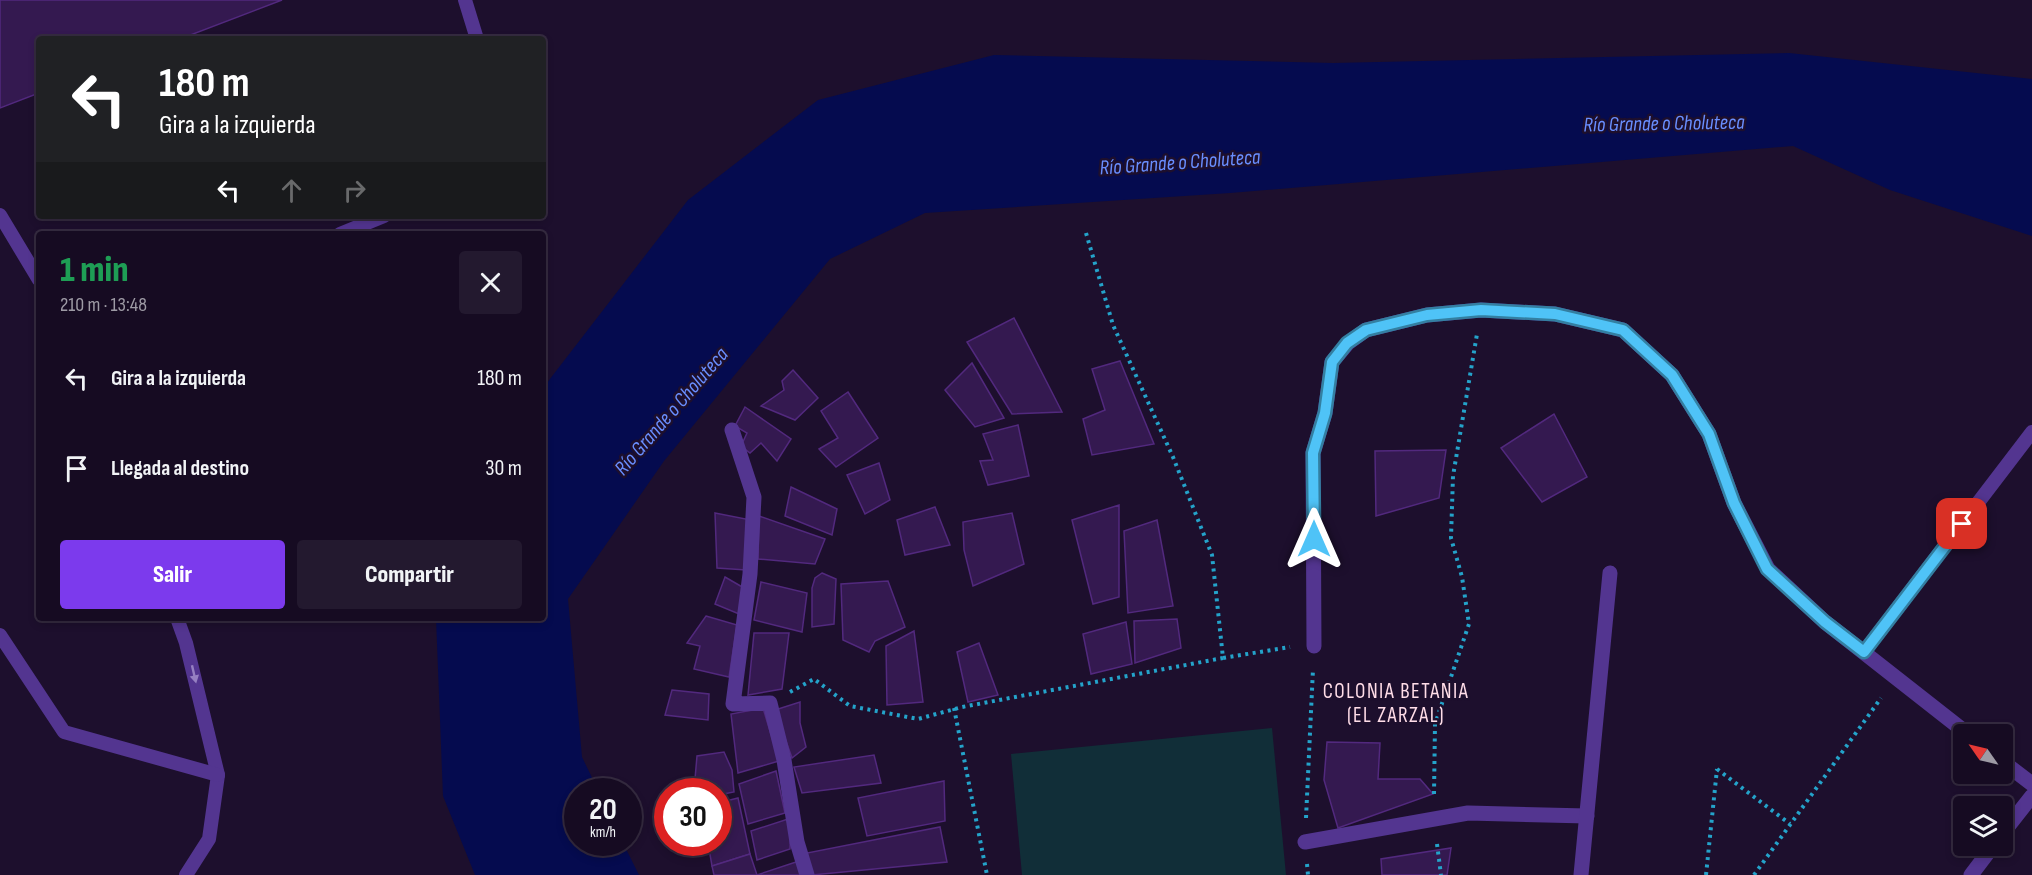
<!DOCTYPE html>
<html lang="es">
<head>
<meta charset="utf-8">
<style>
	:root { --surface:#160b22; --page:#23192f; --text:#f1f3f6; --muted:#9e9ba5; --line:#352b40; --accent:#7c3aed }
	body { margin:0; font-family:"Sofia Sans Condensed",sans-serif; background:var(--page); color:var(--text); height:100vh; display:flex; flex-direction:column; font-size:22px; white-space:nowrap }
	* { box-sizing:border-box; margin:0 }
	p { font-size:20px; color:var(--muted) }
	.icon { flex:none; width:33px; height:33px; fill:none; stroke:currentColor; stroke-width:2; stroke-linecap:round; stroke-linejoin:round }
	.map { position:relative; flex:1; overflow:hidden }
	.panel { position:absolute; left:36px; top:231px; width:510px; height:390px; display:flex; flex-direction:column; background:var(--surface); border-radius:6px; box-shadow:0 3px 9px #0003,0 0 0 2px var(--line) }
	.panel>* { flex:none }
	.banner { position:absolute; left:36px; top:36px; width:510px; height:183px; border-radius:6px; box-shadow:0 3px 9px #0003,0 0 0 2px var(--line); background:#202124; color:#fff; overflow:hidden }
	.needle { width:39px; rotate:304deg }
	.tools { position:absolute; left:1953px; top:724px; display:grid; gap:12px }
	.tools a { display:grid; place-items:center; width:60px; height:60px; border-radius:6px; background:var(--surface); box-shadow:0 3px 9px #0003,0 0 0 2px var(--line); font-size:30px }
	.speed { position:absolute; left:564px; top:778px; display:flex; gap:12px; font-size:30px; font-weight:700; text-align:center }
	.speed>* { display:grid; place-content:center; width:78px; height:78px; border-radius:50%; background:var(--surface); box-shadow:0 3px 9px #0003,0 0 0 2px var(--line); line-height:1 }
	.speed small { font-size:15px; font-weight:400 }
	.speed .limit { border:9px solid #d22; background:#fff; color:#111 }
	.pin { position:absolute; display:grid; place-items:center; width:51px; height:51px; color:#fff; margin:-26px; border-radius:12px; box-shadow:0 3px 9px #0006 }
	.me { position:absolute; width:66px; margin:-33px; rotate:0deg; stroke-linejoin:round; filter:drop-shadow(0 0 4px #0008) }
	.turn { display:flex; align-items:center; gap:21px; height:126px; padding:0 24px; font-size:27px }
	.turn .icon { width:78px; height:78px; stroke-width:2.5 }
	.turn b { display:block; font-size:42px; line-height:51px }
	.lanes { display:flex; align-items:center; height:57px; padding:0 24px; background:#0003; justify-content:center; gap:30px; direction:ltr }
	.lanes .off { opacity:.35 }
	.round { display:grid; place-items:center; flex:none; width:63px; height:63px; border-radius:6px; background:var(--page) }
	.headline { display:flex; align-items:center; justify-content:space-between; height:102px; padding:0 24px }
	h1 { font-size:36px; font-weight:800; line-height:45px; color:#1e9e55 }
	.primary-button { display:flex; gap:12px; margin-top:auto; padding:12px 24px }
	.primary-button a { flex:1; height:69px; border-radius:6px; background:var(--accent); color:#fff; font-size:24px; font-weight:800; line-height:69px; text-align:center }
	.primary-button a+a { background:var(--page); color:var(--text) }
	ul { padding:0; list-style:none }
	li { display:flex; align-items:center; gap:18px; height:90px; padding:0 24px }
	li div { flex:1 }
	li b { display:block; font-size:22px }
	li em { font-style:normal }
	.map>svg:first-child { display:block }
</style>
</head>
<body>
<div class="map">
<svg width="2032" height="875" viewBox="0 0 2032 875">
	<rect width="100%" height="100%" fill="#1d0f2d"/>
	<polygon fill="#112e38" points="1272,728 1286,875 1022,875 1011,754"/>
	<polygon fill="#050b4f" points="1789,53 2032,79 2032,236 1890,190 1793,146 1230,193 925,213 830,259 664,461 568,599 582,757 599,792 578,792 578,843 623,843 639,875 475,875 443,796 436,618 543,618 543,388 688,200 818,100 994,55 1333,63"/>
	<g fill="#341950" stroke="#52297e" stroke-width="1.5">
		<polygon points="0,0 282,0 180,39 39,39 39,93 0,108"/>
		<polygon points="1014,318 1062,412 1012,414 967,342"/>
		<polygon points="1120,361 1154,444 1092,455 1083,419 1105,410 1092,369"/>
		<polygon points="972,363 1004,418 975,427 945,390"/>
		<polygon points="793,370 818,398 795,420 761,406 784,390 782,381"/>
		<polygon points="848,392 878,438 836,467 819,449 838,438 821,411"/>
		<polygon points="745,407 791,439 777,461 761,443 750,453 741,446 747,433 735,426"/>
		<polygon points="1554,414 1587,477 1542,502 1501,448"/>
		<polygon points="1018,425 1029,476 988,485 980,461 993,460 983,434"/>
		<polygon points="1446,450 1439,498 1376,516 1375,451"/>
		<polygon points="879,463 890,500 865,514 847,475"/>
		<polygon points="791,487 837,509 832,535 785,516"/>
		<polygon points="1119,505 1119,597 1093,604 1072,520"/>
		<polygon points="935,507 950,545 905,555 897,520"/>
		<polygon points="715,513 751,520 746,570 717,568"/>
		<polygon points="1012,513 1024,564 973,586 964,550 963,522"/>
		<polygon points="759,516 825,539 815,564 758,559"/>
		<polygon points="1157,520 1173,606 1128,613 1124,531"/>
		<polygon points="822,573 836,579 834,624 812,627 812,588 815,578"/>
		<polygon points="725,577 744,588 739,614 715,604"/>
		<polygon points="888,581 905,627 875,641 869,652 843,640 841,584"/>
		<polygon points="761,582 807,593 802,632 754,620"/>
		<polygon points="706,616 737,625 729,677 694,669 700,646 687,643"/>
		<polygon points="1177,619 1181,648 1135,663 1134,621"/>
		<polygon points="1126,622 1132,664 1091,674 1083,634"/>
		<polygon points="914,631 923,702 887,705 886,646"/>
		<polygon points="754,633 789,633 782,689 748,695"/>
		<polygon points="979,643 998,695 968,702 957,652"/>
		<polygon points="672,690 709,694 708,720 665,715"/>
		<polygon points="800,702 800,723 806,747 792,758 775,710"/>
		<polygon points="763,708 779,761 738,773 731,714"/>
		<polygon points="1327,742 1380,743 1378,779 1420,779 1433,794 1338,828 1324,780"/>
		<polygon points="724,752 732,770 734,792 718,795 718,792 705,792 705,780 695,779 697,756"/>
		<polygon points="874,755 881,783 802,793 794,767"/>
		<polygon points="776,771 785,813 748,824 739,784"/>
		<polygon points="944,781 945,821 867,836 858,798"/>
		<polygon points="738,798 750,854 712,866 708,843 718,843 718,803"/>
		<polygon points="791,818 790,849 757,860 751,831"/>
		<polygon points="940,827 947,862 812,875 807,853"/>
		<polygon points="1451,848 1447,875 1382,875 1381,859"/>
		<polygon points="750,854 757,875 714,875 712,866"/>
		<polygon points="799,861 802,875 757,875"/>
	</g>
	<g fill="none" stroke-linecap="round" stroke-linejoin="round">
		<g stroke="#24a3ca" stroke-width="4" stroke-dasharray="3 4.5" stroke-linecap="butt">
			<polyline points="1086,233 1113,325 1173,457 1212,555 1223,658 1290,647"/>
			<polyline points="790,692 814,679 850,706 918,719 962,707 1223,658"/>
			<polyline points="954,708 987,875"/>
			<polyline points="1717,769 1790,824"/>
			<polyline points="1434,794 1435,724 1469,624 1462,577 1451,538 1453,476 1477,334"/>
			<polyline points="1306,818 1313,669"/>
			<polyline points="1437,844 1441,875"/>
			<polyline points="1307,864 1308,875"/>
			<polyline points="1706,875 1717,769"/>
			<polyline points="1754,875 1881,698"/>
		</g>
		<g stroke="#533590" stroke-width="14">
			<polyline points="465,0 477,39"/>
			<polyline points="0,215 39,280"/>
			<polyline points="340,234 384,216"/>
			<polyline points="177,618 186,643 218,775 209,839 186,875"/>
			<polyline points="0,635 64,732 218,775"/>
			<polyline points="1864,652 2032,432"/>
		</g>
		<g stroke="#533590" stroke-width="15">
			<polyline points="732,430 754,497 750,574 733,704 770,703 784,760 797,842 807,875"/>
			<polyline points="1314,646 1313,453 1325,413 1332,362 1348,343 1366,330 1427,315 1481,310 1555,314 1623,330 1672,375 1709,434 1734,503 1768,569 1825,622 1969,735"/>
			<polyline points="2002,761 2032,784"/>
			<polyline points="2002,834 2032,796"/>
			<polyline points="1305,842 1468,813 1587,816"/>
			<polyline points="1581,875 1610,573"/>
			<polyline points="1971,875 1993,846"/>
		</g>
	</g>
	<defs><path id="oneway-solid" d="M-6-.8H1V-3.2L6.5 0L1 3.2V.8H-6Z" transform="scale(1.5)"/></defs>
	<use fill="#9680c2" href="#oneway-solid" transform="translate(194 674) rotate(77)"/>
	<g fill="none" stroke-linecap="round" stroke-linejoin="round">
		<defs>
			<polyline id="route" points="1314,539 1313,453 1325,413 1332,362 1347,343 1366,330 1427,315 1481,310 1555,314 1623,330 1672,375 1709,434 1734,503 1767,569 1825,622 1864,652 1962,524"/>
		</defs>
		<use href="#route" stroke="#337fa1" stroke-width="15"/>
		<use href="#route" stroke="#4fc3f7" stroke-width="10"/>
	</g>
	<g text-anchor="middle" stroke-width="5" stroke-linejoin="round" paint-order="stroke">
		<g font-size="21" font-style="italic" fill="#698eff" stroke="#1d0f2d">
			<text transform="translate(1664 123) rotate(-1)" y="7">Río Grande o Choluteca</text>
			<text transform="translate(1180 162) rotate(-4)" y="7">Río Grande o Choluteca</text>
			<text transform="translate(671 411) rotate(-49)" y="7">Río Grande o Choluteca</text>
		</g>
		<g font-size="21" letter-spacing="1.5" fill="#ffdde8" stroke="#1d0f2d">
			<text x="1396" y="698">COLONIA BETANIA<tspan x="1396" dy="24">(EL ZARZAL)</tspan></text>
		</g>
	</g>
</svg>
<div class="tools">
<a><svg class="needle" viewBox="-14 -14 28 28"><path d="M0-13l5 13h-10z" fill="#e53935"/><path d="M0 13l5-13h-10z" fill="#9e9ba5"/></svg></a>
<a><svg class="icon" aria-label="layers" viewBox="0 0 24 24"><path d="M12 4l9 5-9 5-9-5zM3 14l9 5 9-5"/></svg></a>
</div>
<div class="speed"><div>20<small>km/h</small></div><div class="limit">30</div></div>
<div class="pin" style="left:1962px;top:524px;background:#d93025"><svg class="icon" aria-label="arrive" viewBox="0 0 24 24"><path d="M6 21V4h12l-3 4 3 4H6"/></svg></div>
<svg class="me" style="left:1314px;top:539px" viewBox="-20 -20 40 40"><path d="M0-17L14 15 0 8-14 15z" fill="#4fc3f7" stroke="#fff" stroke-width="4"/></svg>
<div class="banner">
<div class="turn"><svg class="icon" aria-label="left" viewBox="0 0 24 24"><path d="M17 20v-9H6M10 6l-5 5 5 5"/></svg><div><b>180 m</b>Gira a la izquierda</div></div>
<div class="lanes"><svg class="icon" aria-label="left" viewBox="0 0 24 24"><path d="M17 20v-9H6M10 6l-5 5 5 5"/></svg><svg class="icon off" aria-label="ahead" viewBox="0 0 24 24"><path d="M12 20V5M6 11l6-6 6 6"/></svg><svg class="icon off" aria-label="right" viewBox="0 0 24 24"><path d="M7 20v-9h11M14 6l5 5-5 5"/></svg></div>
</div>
<section class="panel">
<div class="headline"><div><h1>1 min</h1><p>210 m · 13:48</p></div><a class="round"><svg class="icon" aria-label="close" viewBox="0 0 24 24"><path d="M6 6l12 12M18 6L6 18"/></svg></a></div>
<ul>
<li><svg class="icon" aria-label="left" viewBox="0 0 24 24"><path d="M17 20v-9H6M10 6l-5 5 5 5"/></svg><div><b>Gira a la izquierda</b></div><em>180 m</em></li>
<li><svg class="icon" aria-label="arrive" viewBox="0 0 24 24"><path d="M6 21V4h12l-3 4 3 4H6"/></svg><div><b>Llegada al destino</b></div><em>30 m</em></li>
</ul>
<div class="primary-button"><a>Salir</a><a>Compartir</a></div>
</section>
</div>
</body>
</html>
